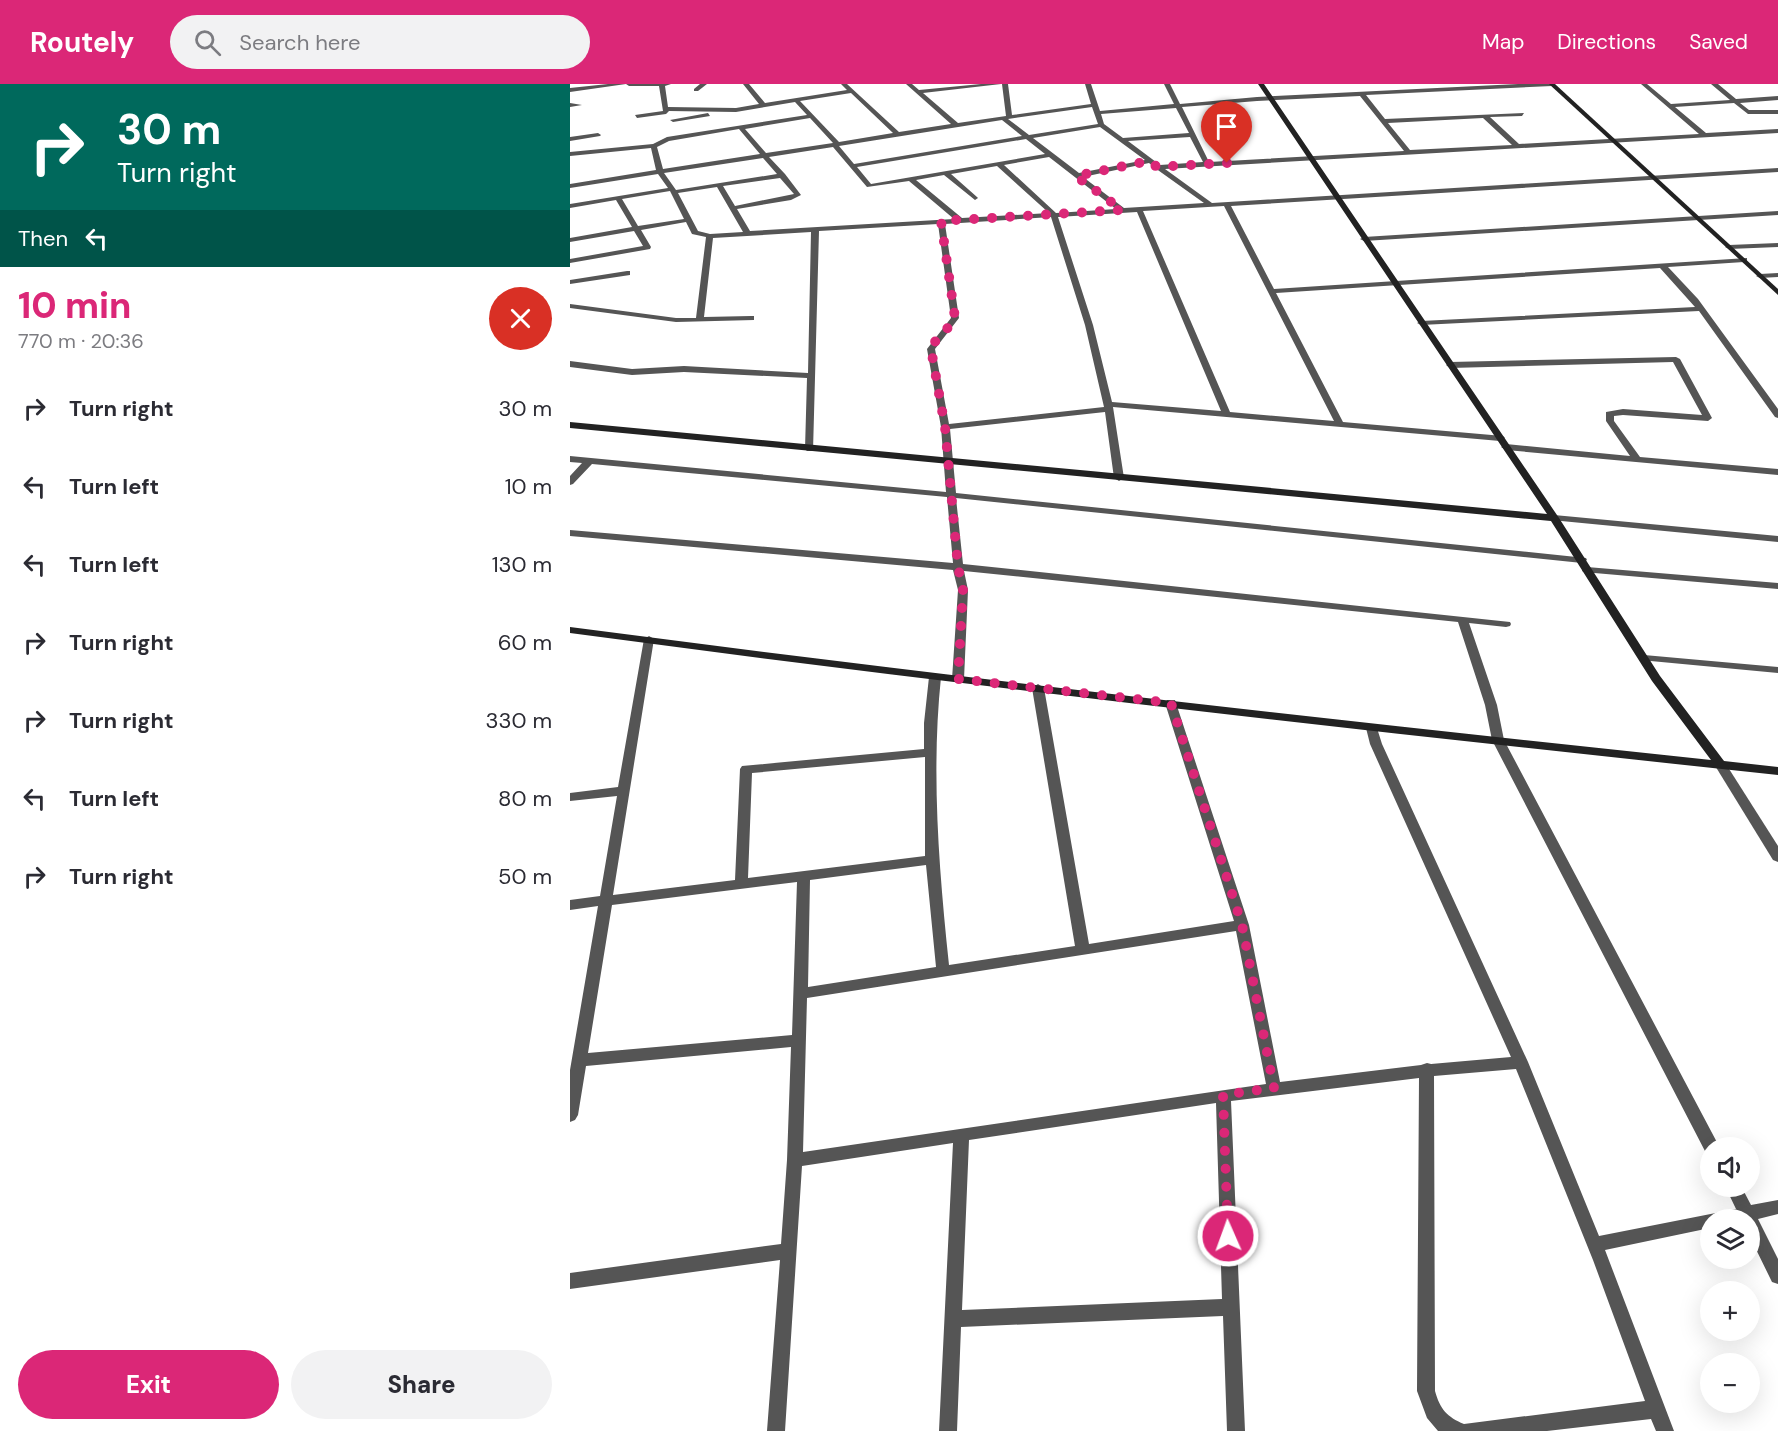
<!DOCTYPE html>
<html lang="en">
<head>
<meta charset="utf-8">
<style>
	:root { --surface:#fff; --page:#f2f2f3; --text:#2b2b33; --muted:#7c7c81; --accent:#db2777 }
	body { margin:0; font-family:"DM Sans",sans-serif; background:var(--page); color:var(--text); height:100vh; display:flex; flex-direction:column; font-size:22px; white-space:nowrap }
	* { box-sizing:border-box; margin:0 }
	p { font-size:20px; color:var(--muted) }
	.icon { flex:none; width:33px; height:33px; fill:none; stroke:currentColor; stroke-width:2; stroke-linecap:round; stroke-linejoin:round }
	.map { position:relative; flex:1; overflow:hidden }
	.details { display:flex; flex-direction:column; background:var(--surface); width:570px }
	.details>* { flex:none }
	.hud { background:#00695c; color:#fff; overflow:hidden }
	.controls { position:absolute; left:1130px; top:1053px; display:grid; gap:12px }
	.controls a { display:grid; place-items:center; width:60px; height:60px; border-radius:50%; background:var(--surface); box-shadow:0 6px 24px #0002; font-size:30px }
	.pin { position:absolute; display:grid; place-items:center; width:51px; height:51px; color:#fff; margin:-62px -26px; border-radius:50% 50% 50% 0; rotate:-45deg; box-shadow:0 0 6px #0007 }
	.pin .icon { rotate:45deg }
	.me { position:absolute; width:66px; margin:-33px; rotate:358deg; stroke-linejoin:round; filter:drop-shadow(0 0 4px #0008) }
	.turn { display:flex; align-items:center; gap:21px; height:126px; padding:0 18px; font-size:27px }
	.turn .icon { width:78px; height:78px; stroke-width:2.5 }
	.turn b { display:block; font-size:42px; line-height:51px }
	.then { display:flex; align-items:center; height:57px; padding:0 18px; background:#0003; gap:12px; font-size:22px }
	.round { display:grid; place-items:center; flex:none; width:63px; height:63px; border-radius:32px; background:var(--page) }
	.summary { display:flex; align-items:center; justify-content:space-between; height:102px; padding:0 18px }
	h1 { font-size:36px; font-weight:800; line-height:45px; color:var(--accent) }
	.button { display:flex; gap:12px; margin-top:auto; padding:12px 18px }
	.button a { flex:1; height:69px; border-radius:36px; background:var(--accent); color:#fff; font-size:24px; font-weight:800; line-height:69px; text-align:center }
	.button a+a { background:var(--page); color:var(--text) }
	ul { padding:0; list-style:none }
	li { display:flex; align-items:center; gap:18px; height:78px; padding:0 18px }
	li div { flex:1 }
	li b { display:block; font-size:22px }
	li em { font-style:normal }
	header { display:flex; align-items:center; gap:36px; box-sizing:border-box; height:84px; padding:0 30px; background:var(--accent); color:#fff }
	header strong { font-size:28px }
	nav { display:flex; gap:33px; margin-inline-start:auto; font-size:21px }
	.search { width:420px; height:54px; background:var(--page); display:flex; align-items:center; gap:15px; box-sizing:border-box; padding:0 21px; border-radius:33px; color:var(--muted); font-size:22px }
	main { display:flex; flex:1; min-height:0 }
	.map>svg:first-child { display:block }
</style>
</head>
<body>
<header>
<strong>Routely</strong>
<div class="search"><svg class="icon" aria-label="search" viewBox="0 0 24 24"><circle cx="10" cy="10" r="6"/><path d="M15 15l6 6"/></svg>Search here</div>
<nav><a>Map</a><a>Directions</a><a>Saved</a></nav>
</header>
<main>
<section class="details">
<div class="hud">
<div class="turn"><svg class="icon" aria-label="right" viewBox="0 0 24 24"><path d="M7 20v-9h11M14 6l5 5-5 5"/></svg><div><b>30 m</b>Turn right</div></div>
<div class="then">Then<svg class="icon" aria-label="left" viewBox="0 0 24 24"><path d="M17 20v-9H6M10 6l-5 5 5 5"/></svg></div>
</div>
<div class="summary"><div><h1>10 min</h1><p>770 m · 20:36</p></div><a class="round" style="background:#d93025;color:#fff"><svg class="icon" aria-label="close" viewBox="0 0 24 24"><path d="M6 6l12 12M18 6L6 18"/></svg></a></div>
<ul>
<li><svg class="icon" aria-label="right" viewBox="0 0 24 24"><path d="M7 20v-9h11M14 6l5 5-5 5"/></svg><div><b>Turn right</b></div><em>30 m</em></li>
<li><svg class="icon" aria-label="left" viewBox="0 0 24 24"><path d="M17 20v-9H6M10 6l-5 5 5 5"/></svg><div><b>Turn left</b></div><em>10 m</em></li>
<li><svg class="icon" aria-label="left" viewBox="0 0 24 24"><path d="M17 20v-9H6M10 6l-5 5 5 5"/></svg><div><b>Turn left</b></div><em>130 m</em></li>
<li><svg class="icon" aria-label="right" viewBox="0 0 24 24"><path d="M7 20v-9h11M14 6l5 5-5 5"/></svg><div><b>Turn right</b></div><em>60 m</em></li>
<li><svg class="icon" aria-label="right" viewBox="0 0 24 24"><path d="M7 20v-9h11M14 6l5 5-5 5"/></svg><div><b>Turn right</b></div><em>330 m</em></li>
<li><svg class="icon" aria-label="left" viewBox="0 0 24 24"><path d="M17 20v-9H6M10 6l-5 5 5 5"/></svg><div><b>Turn left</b></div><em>80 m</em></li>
<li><svg class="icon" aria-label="right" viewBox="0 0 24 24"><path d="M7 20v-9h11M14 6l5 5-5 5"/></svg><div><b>Turn right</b></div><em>50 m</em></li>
</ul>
<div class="button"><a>Exit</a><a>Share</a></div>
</section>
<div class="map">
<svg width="1208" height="1347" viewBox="0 0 1208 1347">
	<rect width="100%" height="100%" fill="#fff"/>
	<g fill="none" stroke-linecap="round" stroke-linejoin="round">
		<g fill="#555" fill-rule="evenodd">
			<polygon points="38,0 56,0 0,8 0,4"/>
			<path d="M 56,0 L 101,0 L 95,2 L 98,23 L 166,24 L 189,20 L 173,0 L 179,0 L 195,19 L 277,6 L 271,0 L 277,0 L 329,48 L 381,40 L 336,0 L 342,0 L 349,6 L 411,0 L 431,0 L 353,9 L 388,39 L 436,32 L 432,0 L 438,0 L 442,31 L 521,20 L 515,0 L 521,0 L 530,27 L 604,20 L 594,0 L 600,0 L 610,20 L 687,13 L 948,0 L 985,0 L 982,2 L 796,11 L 815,35 L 954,29 L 952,32 L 920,33 L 949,60 L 1129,50 L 1071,0 L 1077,0 L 1101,20 L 1160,16 L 1141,0 L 1148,0 L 1166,15 L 1208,12 L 1208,16 L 1170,19 L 1179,26 L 1208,26 L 1208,30 L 1178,30 L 1164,19 L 1105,23 L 1136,49 L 1208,45 L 1208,49 L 595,85 L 642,119 L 1208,84 L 1208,88 L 661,122 L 704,205 L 1177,174 L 1177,178 L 1174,178 L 1098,183 L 1128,215 L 1208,325 L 1208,334 L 1205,333 L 1129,227 L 851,241 L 847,239 L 851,237 L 1125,223 L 1090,184 L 706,209 L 773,338 L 933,352 L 935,354 L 930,357 L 543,323 L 554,394 L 549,397 L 544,394 L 535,328 L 380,345 L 386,409 L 1016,474 L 1017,476 L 1012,479 L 386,414 L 393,480 L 940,538 L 941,540 L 940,542 L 936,543 L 899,539 L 927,621 L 934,656 L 1150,1064 L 1140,1064 L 1140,1070 L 1136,1069 L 922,656 L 915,621 L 888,538 L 394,487 L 398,506 L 394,595 L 388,599 L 382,595 L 388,506 L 383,486 L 0,452 L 0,446 L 383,479 L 377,413 L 22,380 L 3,400 L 0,401 L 0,392 L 12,379 L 0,378 L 0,372 L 376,408 L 371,343 L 357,265 L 381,234 L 368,140 L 249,147 L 243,367 L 237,367 L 235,365 L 237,294 L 114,288 L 62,291 L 0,283 L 0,277 L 62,285 L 114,282 L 238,289 L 241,148 L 143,154 L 134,233 L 181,232 L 184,232 L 184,236 L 106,238 L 0,224 L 0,220 L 106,234 L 126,234 L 136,153 L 122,150 L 116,138 L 71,146 L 81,163 L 80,165 L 0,179 L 0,175 L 73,162 L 64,147 L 0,158 L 0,154 L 62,143 L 46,116 L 0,124 L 0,120 L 98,104 L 88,90 L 0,104 L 0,100 L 86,86 L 81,64 L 0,72 L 0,68 L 83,60 L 97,53 L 237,31 L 225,18 L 166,28 L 99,27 L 96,30 L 67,34 L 65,31 L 93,27 L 89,2 L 59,2 ZM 281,9 L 323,49 L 269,58 L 230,17 ZM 790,12 L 834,67 L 639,78 L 612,23 L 687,17 ZM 522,23 L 528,40 L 459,51 L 438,35 ZM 606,24 L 619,49 L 553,54 L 534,40 L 531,30 ZM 240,34 L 263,59 L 196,69 L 175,45 ZM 913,34 L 942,61 L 840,66 L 818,39 ZM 432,36 L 452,52 L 284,80 L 269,62 ZM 530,43 L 575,76 L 509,89 L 463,54 ZM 169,45 L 190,70 L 93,85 L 87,63 L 99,57 ZM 620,53 L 633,78 L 590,81 L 558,57 ZM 456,55 L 475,70 L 301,100 L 287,83 ZM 263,63 L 297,103 L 339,97 L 384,135 L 180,147 L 167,125 L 221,116 L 231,111 L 215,90 L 199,73 ZM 479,73 L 546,125 L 486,129 L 434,81 ZM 193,74 L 207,90 L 106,106 L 94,89 ZM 579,79 L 585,84 L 634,119 L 554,124 L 513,93 ZM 427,82 L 479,129 L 392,134 L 346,96 L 374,91 L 405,116 L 408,114 L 407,113 L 381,90 ZM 210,94 L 224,110 L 165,122 L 153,102 ZM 147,103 L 173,148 L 140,150 L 128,147 L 108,109 ZM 100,107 L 114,135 L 68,142 L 52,115 ZM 654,122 L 764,337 L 660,328 L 573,127 ZM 567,128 L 651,327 L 542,318 L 523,241 L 488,133 ZM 481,133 L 515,241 L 534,323 L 379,340 L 365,265 L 389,234 L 375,140 Z"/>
			<polygon points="130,0 137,0 128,7 124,7 124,5"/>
			<polygon points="0,19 12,21 0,23"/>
			<polygon points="138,29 140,32 103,38 100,36"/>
			<polygon points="28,49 31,51 30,52 0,57 0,53"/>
			<polygon points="1208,127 1208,131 794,157 790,155 794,153"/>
			<polygon points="1208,159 1208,163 1159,165 1155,163 1159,161"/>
			<polygon points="57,187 60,187 60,191 0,200 0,196"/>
			<polygon points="1208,189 1208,193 1190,194 1186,192 1190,190"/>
			<polygon points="1106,273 1110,275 1142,334 1138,337 1053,331 1044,332 1044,337 1070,373 1208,385 1208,391 936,366 931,363 936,360 1060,372 1036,337 1036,328 1053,325 1132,331 1103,278 880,284 876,281 880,278"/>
			<polygon points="984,431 1208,452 1208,458 981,436 979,434"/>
			<polygon points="1017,483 1208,499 1208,505 1013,488 1012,486 1013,484"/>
			<path d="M 79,552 L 84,555 L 43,811 L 165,796 L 170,685 L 172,682 L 354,665 L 354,639 L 359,593 L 365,589 L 371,593 C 361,689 369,785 379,881 L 505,862 L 462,604 L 468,600 L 474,604 L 519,860 L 664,837 L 595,619 L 597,616 L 605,616 L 679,841 L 710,998 L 851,981 L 857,979 L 861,980 L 941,973 L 800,660 L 796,644 L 798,641 L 806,641 L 812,660 L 958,978 L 1029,1152 L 1166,1125 L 1155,1102 L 1171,1102 L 1181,1121 L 1208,1116 L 1208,1130 L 1188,1135 L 1208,1175 L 1208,1200 L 1202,1198 L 1179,1151 L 1179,1136 L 1140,1136 L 1140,1144 L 1035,1166 L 1104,1347 L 1086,1347 L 1081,1335 L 977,1347 L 868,1347 L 857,1334 L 847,1307 L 849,994 L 661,1017 L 675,1347 L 657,1347 L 653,1232 L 391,1243 L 387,1347 L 369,1347 L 383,1059 L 232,1082 L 215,1347 L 197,1347 L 210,1176 L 0,1205 L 0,1189 L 211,1160 L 217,1076 L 221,963 L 16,982 L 8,1031 L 5,1036 L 0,1038 L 0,986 L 28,822 L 0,826 L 0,816 L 30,812 L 47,712 L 0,717 L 0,709 L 48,703 L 74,555 ZM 355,673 L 355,772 L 178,794 L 182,689 ZM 356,781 L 366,883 L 238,903 L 240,796 ZM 227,798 L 222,951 L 18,969 L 42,821 ZM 666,847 L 696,1000 L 233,1068 L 237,914 ZM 946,985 L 1023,1176 L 1075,1317 L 894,1340 C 877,1333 870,1325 865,1307 L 864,992 ZM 646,1019 L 652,1215 L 392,1226 L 399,1056 Z"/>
			<polygon points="1074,571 1208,583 1208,589 1070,576 1068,574"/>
			<polygon points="1150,676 1154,677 1208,762 1208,778 1203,776 1144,680"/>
		</g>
		<g fill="#222" fill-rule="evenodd">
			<path d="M 688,0 L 694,0 L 989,434 L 1090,592 L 1154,677 L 1208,683 L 1208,691 C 805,648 402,603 0,549 L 0,543 C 380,593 760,636 1141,676 L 1082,597 L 981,437 L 0,344 L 0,338 L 977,430 Z"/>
			<polygon points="979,0 985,0 1208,205 1208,211"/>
		</g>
	</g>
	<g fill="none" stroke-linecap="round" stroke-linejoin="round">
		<path stroke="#db2777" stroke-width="10" stroke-dasharray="0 18" d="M 657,79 L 587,83 L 579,77 L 506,92 L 552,126 L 371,137 L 385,234 C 379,246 366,252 361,265 L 375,343 L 388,483 L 393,506 L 388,595 L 601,619 L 672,841 L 704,1004 L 653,1011 L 658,1152"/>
	</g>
</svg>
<div class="controls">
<a><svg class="icon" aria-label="sound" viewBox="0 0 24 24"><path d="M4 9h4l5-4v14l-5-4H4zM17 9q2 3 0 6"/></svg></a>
<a><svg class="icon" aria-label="layers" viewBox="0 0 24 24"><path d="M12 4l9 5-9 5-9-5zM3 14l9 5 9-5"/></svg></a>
<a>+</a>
<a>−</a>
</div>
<div class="pin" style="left:657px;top:79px;background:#d93025"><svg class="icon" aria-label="arrive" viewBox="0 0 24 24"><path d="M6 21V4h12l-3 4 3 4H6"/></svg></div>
<svg class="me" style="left:658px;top:1152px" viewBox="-20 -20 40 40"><circle r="17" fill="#db2777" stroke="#fff" stroke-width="3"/><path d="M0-11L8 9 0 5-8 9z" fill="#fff"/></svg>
</div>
</main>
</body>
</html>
